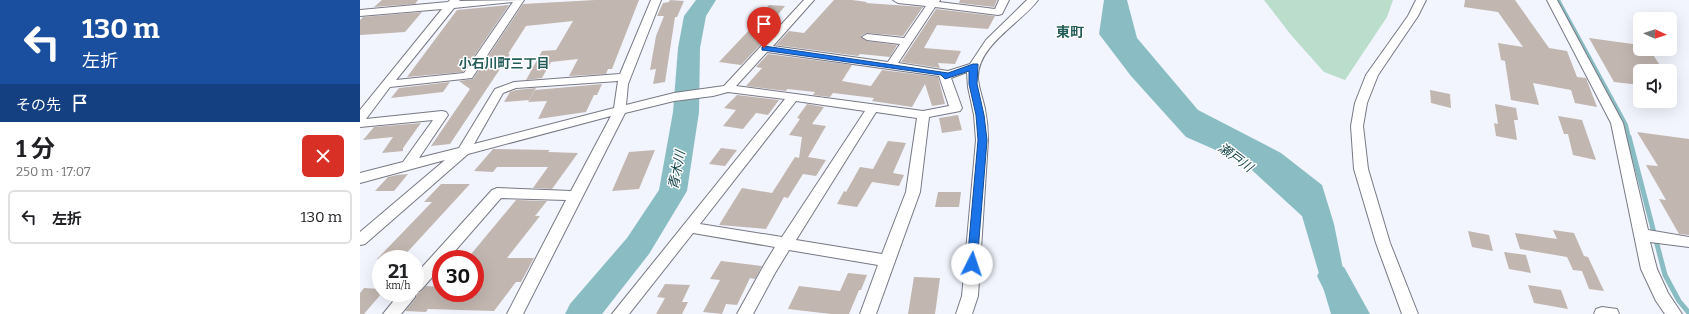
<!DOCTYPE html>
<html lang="ja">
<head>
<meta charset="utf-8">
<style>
	:root { --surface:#fff; --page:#f6f6f6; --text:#202124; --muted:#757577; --line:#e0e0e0 }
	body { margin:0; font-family:Bitter,"Noto Sans JP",serif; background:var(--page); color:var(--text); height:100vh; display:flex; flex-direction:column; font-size:15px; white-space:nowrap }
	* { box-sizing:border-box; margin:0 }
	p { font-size:13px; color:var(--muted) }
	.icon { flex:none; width:22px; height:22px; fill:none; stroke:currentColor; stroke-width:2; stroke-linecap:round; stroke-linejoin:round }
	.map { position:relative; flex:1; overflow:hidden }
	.details { display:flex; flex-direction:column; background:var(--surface); width:360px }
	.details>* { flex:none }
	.guide { background:#1a4fa0; color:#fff; overflow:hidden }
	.needle { width:26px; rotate:93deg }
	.fabs { position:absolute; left:1273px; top:12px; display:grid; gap:8px }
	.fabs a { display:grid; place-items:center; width:44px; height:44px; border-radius:6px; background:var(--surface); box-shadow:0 4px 16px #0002; font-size:20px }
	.speed { position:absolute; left:12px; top:250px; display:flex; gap:8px; font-size:20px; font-weight:700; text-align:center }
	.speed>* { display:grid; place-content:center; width:52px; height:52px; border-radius:50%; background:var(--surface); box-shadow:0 4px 16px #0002; line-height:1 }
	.speed small { font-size:10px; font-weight:400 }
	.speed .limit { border:6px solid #d22; background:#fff; color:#111 }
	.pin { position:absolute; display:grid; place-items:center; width:34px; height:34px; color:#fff; margin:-41px -17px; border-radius:50% 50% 50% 0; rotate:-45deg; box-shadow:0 0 4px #0007 }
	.pin .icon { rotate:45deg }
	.me { position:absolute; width:44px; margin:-22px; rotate:4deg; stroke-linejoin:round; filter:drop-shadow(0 0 3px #0008) }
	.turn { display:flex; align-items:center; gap:14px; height:84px; padding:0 16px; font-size:18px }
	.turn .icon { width:52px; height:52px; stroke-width:2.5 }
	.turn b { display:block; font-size:28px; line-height:34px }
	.then { display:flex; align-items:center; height:38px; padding:0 16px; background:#0003; gap:8px; font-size:15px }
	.round { display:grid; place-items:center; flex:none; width:42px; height:42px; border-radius:6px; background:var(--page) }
	.headline { display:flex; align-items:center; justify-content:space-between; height:68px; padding:0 16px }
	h1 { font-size:24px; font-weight:700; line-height:30px }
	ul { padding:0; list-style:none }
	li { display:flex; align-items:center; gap:12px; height:54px; margin:0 8px 6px; padding:0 8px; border:2px solid var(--line); border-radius:6px }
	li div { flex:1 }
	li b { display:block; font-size:15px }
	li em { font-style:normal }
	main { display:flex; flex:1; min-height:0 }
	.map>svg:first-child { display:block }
</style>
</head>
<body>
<main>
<section class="details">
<div class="guide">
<div class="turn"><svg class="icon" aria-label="left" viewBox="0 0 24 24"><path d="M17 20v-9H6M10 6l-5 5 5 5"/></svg><div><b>130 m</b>左折</div></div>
<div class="then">その先<svg class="icon" aria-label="arrive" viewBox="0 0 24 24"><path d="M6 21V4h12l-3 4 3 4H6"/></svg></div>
</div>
<div class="headline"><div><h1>1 分</h1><p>250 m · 17:07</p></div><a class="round" style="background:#d93025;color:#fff"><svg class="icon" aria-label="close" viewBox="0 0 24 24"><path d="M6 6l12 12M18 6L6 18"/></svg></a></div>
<ul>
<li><svg class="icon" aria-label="left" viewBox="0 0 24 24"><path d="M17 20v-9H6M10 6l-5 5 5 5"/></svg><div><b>左折</b></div><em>130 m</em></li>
</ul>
</section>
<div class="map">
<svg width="1329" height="314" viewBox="0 0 1329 314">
	<rect width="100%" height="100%" fill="#f2f4fe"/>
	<polygon fill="#baddcc" points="904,0 1033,0 1027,17 985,80 964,72 931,35"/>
	<polygon fill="#89bdc3" points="744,0 767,0 777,38 838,110 921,153 962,185 974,224 992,314 971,314 942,216 883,162 826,137 771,76 739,34"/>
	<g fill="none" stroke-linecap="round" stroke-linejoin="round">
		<polyline stroke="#89bdc3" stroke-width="4" points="1198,0 1266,125 1269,138"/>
		<polyline stroke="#89bdc3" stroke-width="5" points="1269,137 1305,275 1319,301 1329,313"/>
		<g fill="#89bdc3" fill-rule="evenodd">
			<polygon points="336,0 356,0 346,16 340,48 339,112 327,191 289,254 242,314 205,314 210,304 267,238 299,190 313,112 318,48 324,16"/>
			<polygon points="973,264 984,267 1010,314 976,314 957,276 962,267"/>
		</g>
	</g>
	<g fill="#c2b6b0">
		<polygon points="22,0 58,0 55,4 14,7"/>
		<polygon points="235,0 279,0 252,69 248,69 246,74 209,76 218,59 191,62 182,78 166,80 182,51 196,50 213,21 166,26 148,54 150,54 90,144 71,146 110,89 99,81 113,79 163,4"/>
		<polygon points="310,0 324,1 317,17 315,17 305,82 293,84 296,69 290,70 296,36 304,16 297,16 303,3 309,2"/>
		<polygon points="474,0 492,0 507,2 506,3 563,7 543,36 507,33 501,36 507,41 537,45 530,57 500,54 498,56 416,45 429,31 444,33"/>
		<polygon points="600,0 637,0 634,7 599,3"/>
		<polygon points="1105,0 1155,0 1189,48 1207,51 1217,77 1226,78 1237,107 1215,103 1211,90 1173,83 1179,105 1151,100 1145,61 1141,60 1138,43 1163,47 1138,12 1104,7"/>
		<polygon points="149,5 103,72 47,77 97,10"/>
		<polygon points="409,5 425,6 407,28 415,29 381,65 359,62 393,26 390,26"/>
		<polygon points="576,9 635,16 628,29 577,25 564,48 601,51 595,64 578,63 580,68 541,62"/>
		<polygon points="62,12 45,32 0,35 0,20 3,17"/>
		<polygon points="1229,38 1280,45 1280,49 1289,49 1304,71 1280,71 1280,85 1254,82"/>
		<polygon points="408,54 492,65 482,81 511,86 522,70 578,77 585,104 572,106 565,84 552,107 512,101 514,98 473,93 470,97 453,95 455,92 427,89 426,91 386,86 402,68 396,67"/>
		<polygon points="90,82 83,92 31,98 39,88"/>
		<polygon points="242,84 237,95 234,95 226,112 178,119 187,101 168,102 175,90"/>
		<polygon points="176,88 169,100 144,102 150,92 156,90"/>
		<polygon points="1070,90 1090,94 1091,108 1071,103"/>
		<polygon points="377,95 419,100 408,115 396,113 383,129 363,126 376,110 364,108"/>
		<polygon points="447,104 464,107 452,124 466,126 448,157 466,160 456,176 443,174 428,198 424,197 406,229 359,225 382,188 412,193 435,157 439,158 442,137 429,135 440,119 437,118"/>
		<polygon points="1135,104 1156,108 1158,120 1154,120 1157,140 1136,136 1134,123 1138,124"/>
		<polygon points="598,115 602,130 582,133 579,118"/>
		<polygon points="1198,116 1222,120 1236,160 1213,155 1208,134 1204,134"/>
		<polygon points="61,123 43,148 43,151 22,153 33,137 3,140 14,127"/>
		<polygon points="1277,132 1329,139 1329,235 1319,234 1299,199 1306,200 1286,165 1298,166"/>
		<polygon points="528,141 546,143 533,173 544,175 539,186 512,182 497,207 477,204 484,191 486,192 500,167 513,169"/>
		<polygon points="361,148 377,150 365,166 349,164"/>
		<polygon points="133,149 190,150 188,152 218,153 192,189 173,188 188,167 137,167 133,172 114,171"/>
		<polygon points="295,150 279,189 252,191 269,152"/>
		<polygon points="48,174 34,191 15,191 28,177 37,175"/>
		<polygon points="81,184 110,184 41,259 17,259 72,202 64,202"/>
		<polygon points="578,192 601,192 599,207 575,207"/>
		<polygon points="156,200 187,201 175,216 180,216 147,258 174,258 161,282 156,282 134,311 68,309 66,312 45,311 56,298 57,293 62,291 66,286 81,287 81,293 115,293 115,259 107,259"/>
		<polygon points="1193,230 1214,233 1224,256 1228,257 1244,291 1229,289 1222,271 1213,270 1207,257 1160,249 1155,233 1197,239"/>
		<polygon points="1108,231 1129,235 1133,251 1112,247"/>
		<polygon points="1144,252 1166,255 1171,273 1149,269"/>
		<polygon points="361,261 402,266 395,279 390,278 377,305 366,304 362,314 343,312 360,280 350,279"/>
		<polygon points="488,273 507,275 501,290 499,290 489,314 471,314 428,309 439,286 480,291"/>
		<polygon points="554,277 580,278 575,314 548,314"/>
		<polygon points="305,284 330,285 322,302 328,302 322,314 296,314 305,298 297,297"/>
		<polygon points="1168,285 1201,290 1208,309 1174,303"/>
		<polygon points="4,288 21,289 22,293 4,314 0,314 0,293"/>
	</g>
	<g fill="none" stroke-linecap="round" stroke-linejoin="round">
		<defs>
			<g id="street">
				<path d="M 90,0 L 100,0 L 99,1 L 164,0 L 112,78 L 30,87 L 6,119 L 82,111 L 86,112 L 88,115 L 59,158 L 99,148 L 135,89 L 154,82 L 260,74 L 291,0 L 301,0 L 268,84 L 266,105 L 314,93 L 364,86 L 444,0 L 454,0 L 413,46 L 528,62 L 540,44 L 507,40 L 502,37 L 507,34 L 544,38 L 566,6 L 538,3 L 533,0 L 580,0 L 579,2 L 635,9 L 639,0 L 649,0 L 642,14 L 638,15 L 575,7 L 538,63 L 588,71 L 610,64 L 626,40 L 667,0 L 678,0 C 661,23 616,46 618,79 C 619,89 623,99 625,109 C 627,119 628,130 628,140 L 618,296 L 612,314 L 596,314 L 602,296 L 616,140 L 614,115 L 608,87 L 607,72 L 591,78 L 602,108 L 600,111 L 569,117 L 560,192 L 516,314 L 500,314 L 518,265 L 429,250 L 415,273 L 393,314 L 377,314 L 404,265 L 415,247 L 333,233 L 269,314 L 252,314 L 425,99 L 368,92 L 353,96 L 314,101 L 265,113 L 163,314 L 147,314 L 206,200 L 141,198 L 88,259 L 81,259 L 81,267 L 61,290 L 56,292 L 55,297 L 41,314 L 23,314 L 40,293 L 55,293 L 55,275 L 132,190 L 137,188 L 211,191 L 251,116 L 108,154 L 5,244 L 0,245 L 0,232 L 85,160 L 0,183 L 0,173 L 43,162 L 73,120 L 0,127 L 0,110 L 82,9 L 0,16 L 0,10 L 88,2 ZM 153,2 L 104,73 L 36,80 L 94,8 ZM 407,52 L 579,76 L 589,106 L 563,111 L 376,86 ZM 258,81 L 254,108 L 114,144 L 143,93 L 156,88 ZM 436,101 L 505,111 L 422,237 L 340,224 ZM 516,112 L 557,118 L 546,192 L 522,254 L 436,240 Z"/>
				<polygon points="1056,0 1066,0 1058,16 1018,75 1007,103 1003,126 1008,169 1030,243 1058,314 1042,314 1016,243 994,169 991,126 995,103 1006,75 1048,16"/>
				<polygon points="1187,0 1197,0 1263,123 1288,230 1329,237 1329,247 1290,242 1297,269 1308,293 1322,314 1305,314 1296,301 1281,269 1251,123"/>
				<polygon points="1242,307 1257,309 1259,314 1234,314 1236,309"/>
			</g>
		</defs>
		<use href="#street" stroke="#777984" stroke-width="2"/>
		<use href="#street" fill="#fff" fill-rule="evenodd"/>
	</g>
	<polygon fill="#1a73e8" stroke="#114b97" points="404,46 588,73 613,64 618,64 617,84 624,115 627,140 617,264 616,267 608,267 607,264 618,140 616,115 609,84 609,71 585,79 581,75 402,50 402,47"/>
	<g text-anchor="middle" stroke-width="3" stroke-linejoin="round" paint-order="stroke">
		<g font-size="13" font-weight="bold" fill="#235c58" stroke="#fff">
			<text x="144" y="68">小石川町三丁目</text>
		</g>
		<g font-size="13" font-style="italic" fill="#15454a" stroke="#fff">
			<text transform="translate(876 157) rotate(36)" y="5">瀬戸川</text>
			<text transform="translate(316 170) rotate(-79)" y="5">青木川</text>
		</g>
		<g font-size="14" font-weight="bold" fill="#235c58" stroke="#fff">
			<text x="710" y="37">東町</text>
		</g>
	</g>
</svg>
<div class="fabs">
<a><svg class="needle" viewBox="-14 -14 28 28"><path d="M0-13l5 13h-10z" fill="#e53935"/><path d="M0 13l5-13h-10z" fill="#757577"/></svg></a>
<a><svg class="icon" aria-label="sound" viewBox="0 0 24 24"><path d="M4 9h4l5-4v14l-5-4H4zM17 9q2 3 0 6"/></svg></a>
</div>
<div class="speed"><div>21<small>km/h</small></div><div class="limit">30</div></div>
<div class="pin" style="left:404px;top:48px;background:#d93025"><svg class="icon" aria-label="arrive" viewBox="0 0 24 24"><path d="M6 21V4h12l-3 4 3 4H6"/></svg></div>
<svg class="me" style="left:612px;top:264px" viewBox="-20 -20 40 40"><circle r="19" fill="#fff"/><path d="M0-13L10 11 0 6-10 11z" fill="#1a73e8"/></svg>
</div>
</main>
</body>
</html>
